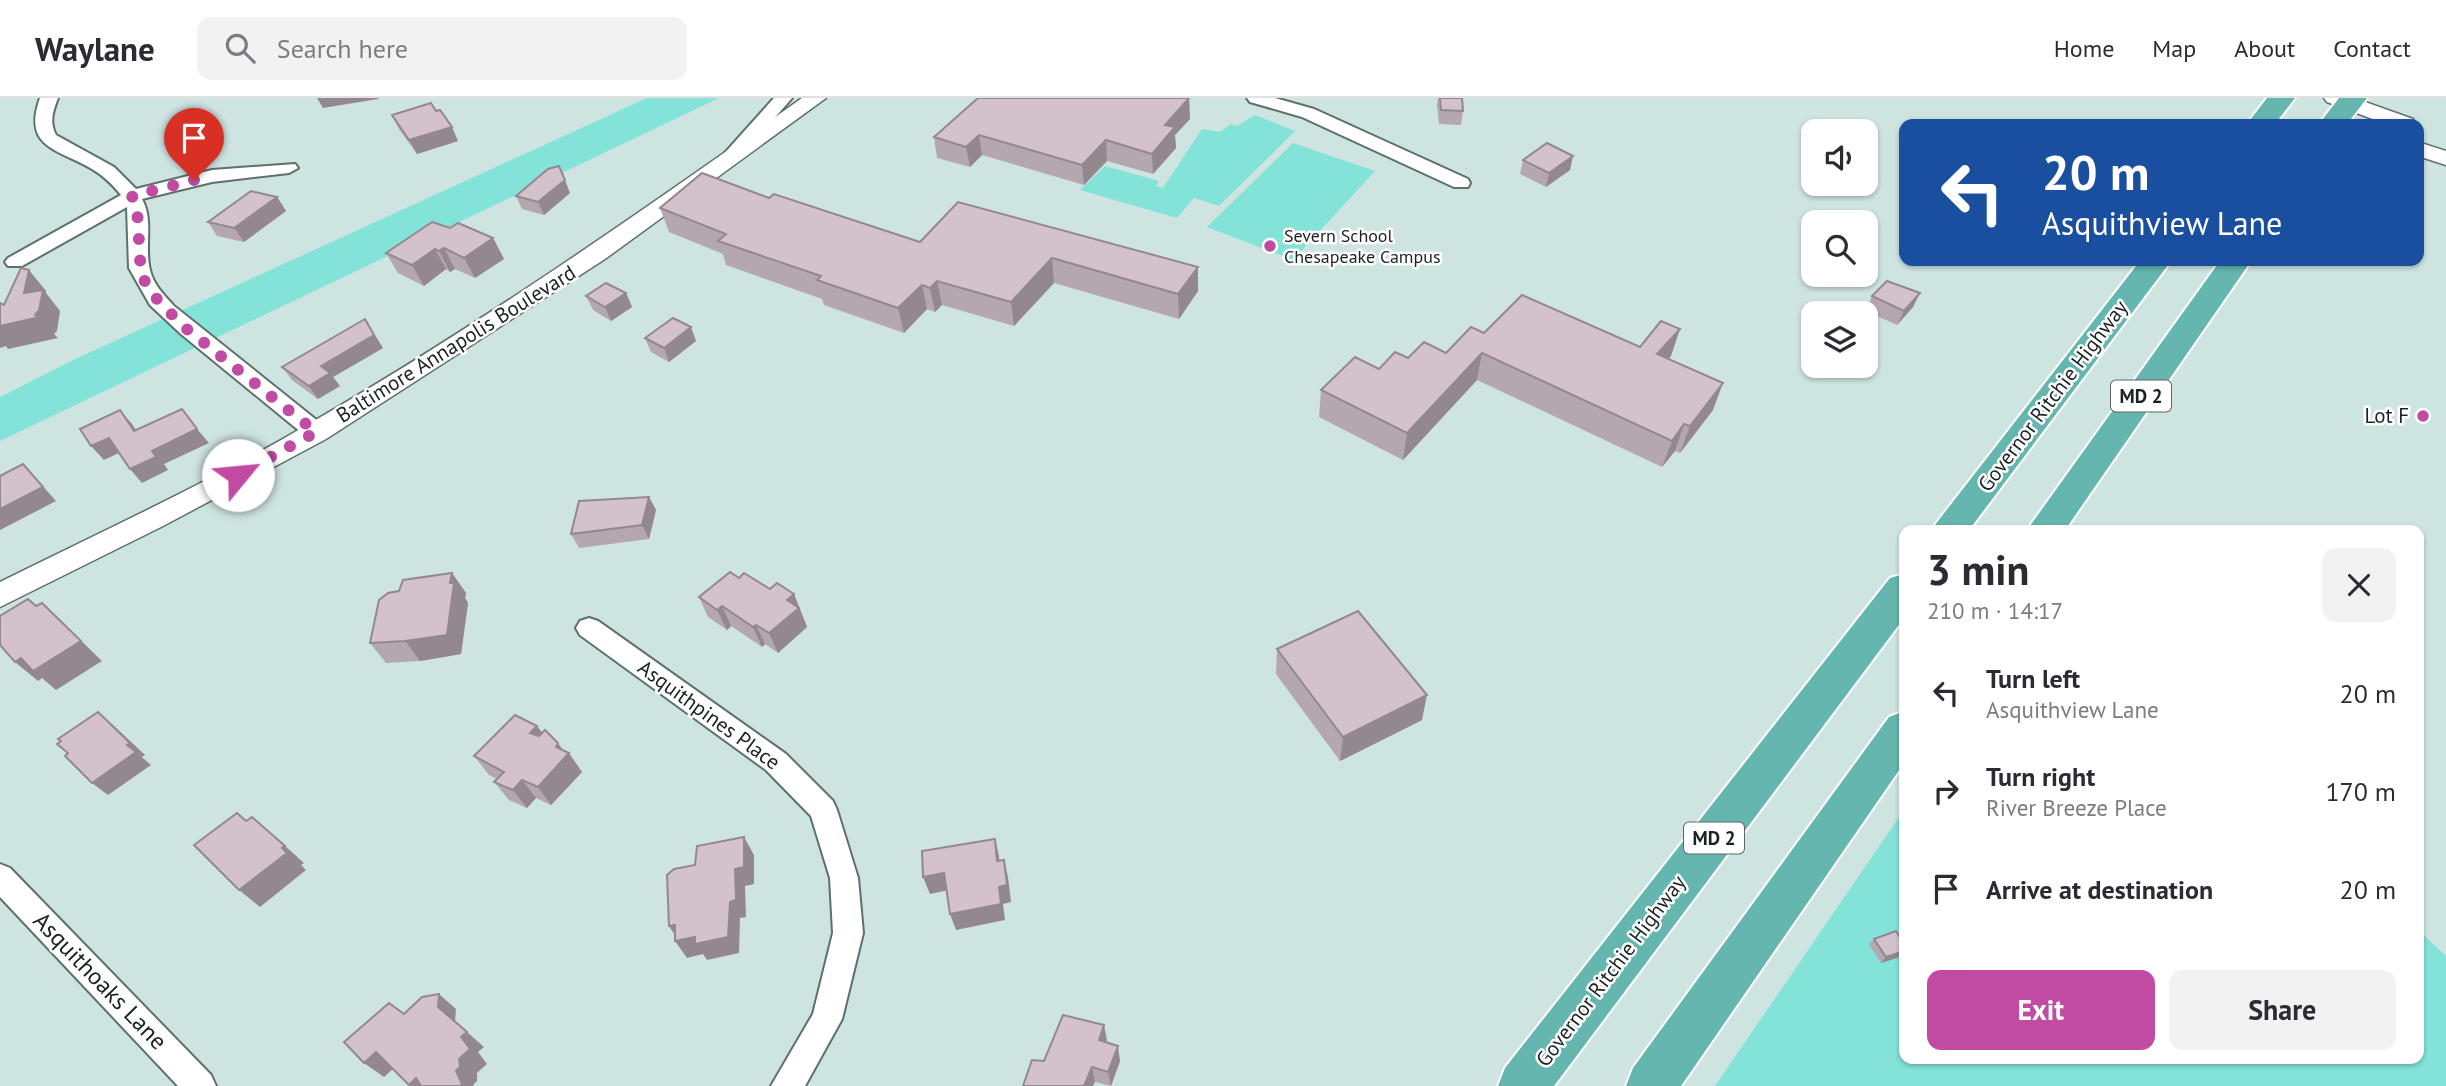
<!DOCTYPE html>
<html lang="en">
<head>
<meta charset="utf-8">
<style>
	:root { --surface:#fff; --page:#f2f2f3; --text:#2b2b33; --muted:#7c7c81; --line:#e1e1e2; --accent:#c14ba2 }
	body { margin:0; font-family:"PT Sans",sans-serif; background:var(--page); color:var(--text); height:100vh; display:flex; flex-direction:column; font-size:26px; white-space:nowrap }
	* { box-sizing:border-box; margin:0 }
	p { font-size:23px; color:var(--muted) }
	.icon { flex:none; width:38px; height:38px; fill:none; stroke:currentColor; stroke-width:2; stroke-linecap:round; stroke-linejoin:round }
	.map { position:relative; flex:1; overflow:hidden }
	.drawer { position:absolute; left:1899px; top:427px; width:525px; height:539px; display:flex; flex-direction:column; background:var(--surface); border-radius:14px; box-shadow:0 2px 5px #0004 }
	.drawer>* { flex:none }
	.top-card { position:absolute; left:1899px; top:21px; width:525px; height:147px; border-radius:14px; box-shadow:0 2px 5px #0004; background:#1a4fa0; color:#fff; overflow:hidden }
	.buttons { position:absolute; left:1801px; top:21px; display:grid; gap:14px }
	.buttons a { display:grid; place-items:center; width:77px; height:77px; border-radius:14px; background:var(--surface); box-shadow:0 2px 5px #0004; font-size:35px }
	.pin { position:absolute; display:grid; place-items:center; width:60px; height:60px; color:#fff; margin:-72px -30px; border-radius:50% 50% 50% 0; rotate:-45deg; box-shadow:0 0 7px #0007 }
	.pin .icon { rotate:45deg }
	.me { position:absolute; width:77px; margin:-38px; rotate:62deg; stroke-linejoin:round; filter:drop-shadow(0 0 5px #0008) }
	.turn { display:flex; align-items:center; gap:24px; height:147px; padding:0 28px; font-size:32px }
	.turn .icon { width:91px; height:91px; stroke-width:2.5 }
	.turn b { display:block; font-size:49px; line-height:60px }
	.round { display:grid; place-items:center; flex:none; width:74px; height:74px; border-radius:14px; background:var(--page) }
	.overview { display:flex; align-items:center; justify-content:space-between; height:119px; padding:0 28px }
	h1 { font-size:42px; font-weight:700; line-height:52px }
	.primary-button { display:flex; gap:14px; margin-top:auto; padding:14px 28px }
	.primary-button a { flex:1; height:80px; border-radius:14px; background:var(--accent); color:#fff; font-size:28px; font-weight:700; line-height:80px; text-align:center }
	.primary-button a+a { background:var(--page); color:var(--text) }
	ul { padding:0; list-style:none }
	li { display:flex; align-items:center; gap:21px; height:98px; padding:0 28px }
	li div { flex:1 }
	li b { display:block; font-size:26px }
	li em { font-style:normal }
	header { display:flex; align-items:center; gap:42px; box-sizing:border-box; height:98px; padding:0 35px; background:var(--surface); border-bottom:2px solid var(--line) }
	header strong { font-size:33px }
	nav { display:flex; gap:38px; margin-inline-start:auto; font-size:24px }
	.search { width:490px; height:63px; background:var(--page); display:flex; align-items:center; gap:18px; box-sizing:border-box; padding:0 24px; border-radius:14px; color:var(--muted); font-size:26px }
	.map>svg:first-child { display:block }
</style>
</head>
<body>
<header>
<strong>Waylane</strong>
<div class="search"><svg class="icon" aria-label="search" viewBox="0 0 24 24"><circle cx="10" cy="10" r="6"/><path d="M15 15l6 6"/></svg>Search here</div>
<nav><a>Home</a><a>Map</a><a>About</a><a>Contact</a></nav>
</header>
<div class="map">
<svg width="2446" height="988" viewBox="0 0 2446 988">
	<rect width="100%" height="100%" fill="#cee4e1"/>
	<g fill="#83e3d8">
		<polygon points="647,0 719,0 0,343 0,299 71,263"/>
		<polygon points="1255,17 1295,33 1219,108 1194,100 1177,120 1080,92 1105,68 1159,83 1156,88 1163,90 1202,31 1220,34 1231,26 1237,28"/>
		<polygon points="1293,45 1375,73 1293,162 1207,129"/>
		<polygon points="1904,712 1904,961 2418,961 2419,833 2446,858 2446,988 1715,988"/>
	</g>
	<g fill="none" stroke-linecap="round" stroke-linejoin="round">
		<defs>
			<g id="minor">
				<path d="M 40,0 L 58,0 C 53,13 49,24 56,37 L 114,69 L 136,91 L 212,72 L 295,66 L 298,70 L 289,75 L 212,84 L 142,101 C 154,123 144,148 150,172 C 153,186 164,197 174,208 L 324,328 L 327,334 L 324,340 L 316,342 L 308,340 L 181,236 L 150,207 L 129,170 L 127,109 L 22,168 L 8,168 L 5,164 L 8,160 L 121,97 C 112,86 104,78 92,71 C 58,51 22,50 40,0 Z"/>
				<polygon points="774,0 792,0 734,66 722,66 719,62 722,58"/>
				<polygon points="1247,0 1275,0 1314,11 1468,81 1470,85 1468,89 1454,89 1302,19 1250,4"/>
				<polygon points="589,520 598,523 786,656 833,703 837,712 858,780 863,835 842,921 805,988 771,988 813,916 833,835 830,780 811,718 766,672 580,537 576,530 580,523"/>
				<polygon points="0,766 10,770 211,977 216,988 178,988 0,799"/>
			</g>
			<g id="tertiary">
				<path d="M 802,0 L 826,0 L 605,161 L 326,341 L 163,428 L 0,509 L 0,484 C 103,433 208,385 307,327 C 478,228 641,114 802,0 Z"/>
				<polygon points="2324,0 2354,0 2413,21 2416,26 2386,26 2327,4"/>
				<polygon points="2418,44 2446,53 2446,67 2418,58"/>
			</g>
			<g id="trunk">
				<polygon points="2267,0 2295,0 2275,26 2247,26"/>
				<polygon points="2339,0 2367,0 2347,26 2319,26"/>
				<polygon points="2140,163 2171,163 1969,432 1931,432"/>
				<polygon points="2220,163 2251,163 2065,432 2027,432"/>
				<polygon points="1904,476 1904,520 1554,988 1498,988 1505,970 1890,480"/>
				<polygon points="1904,613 1904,665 1681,988 1626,988 1633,970 1889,619"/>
			</g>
		</defs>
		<use href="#minor" stroke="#5c706d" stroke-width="4"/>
		<use href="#tertiary" stroke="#5c706d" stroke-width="3"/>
		<use href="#trunk" stroke="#fff" stroke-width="4"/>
		<use href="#minor" fill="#fff" fill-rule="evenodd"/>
		<use href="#tertiary" fill="#fff" fill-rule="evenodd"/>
		<use href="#trunk" fill="#64b6ae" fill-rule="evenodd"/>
	</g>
	<g fill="#b5a7af">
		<polygon points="1189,0 1190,21 1175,37 1176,50 1153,76 1107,63 1084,87 982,57 970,69 937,60 934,39"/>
		<polygon points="1438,0 1462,0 1463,13 1461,27 1439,26 1437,6"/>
		<polygon points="436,13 458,43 417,56 399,31 392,17"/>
		<polygon points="1523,62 1570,72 1546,89 1520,76"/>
		<polygon points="570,95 544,117 522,111 516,98"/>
		<polygon points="277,99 286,113 244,144 217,138 208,124"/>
		<polygon points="769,100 920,144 958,104 1198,193 1179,221 1054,185 1014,228 942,207 935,214 927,211 904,235 824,207 822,201 726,167 723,156 669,134 660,110"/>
		<polygon points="450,130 493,140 504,161 475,180 455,171 450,174 446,171 424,188 398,175 386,155"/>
		<polygon points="626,195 632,209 611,223 593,212 586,198"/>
		<polygon points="1872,198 1913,209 1897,227 1866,213"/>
		<polygon points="1484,235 1640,249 1671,258 1668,261 1713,312 1680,355 1675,353 1662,369 1477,282 1403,362 1319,319 1321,292 1408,260 1446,255"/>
		<polygon points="645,240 696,243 669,264 651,254"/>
		<polygon points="383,250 333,279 340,288 318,301 292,282 282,269"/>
		<polygon points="649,399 656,412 649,441 579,450 571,436"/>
		<polygon points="452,475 466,495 465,500 468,505 461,556 420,563 386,565 370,545 399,493"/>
		<polygon points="739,480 770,491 794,496 807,529 778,555 765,546 762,549 731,528 727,532 708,519 699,499"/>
		<polygon points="1277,551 1422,622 1340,663 1276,576"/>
		<polygon points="537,628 542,635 563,652 582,674 551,707 536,700 527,710 509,702 494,684 497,681 489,677 474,658"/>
		<polygon points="1874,841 1903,858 1881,865 1869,846"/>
		<polygon points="1107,942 1106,944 1120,963 1111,988 1095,984 1044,963"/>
	</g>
	<g fill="#94888f">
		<polygon points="317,0 379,0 378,1 323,10"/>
		<polygon points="1189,0 1190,21 1175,37 1176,50 1153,76 1152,56 1165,27"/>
		<polygon points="452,29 458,43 417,56 409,42"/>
		<polygon points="979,37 982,57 970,69 966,49"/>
		<polygon points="1106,42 1107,63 1084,87 1082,67"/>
		<polygon points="1573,58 1570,72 1546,89 1549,75"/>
		<polygon points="565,82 570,95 544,117 538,104"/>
		<polygon points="277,99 286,113 244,144 234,130"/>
		<polygon points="493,140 504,161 475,180 464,160"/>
		<polygon points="444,150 455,171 450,174 439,153"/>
		<polygon points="435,151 446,171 424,188 412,167"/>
		<polygon points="1052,160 1054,185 1014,228 1011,204"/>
		<polygon points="1198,169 1198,193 1179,221 1178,196"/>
		<polygon points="29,172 46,193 46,195 60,213 57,233 54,236 58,240 8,251 6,248 0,250 0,228 24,195"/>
		<polygon points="937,183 942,207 935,214 930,190"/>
		<polygon points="922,187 927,211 904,235 898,210"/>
		<polygon points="626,195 632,209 611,223 605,209"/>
		<polygon points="1920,195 1913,209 1897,227 1904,213"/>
		<polygon points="365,221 383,250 333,279 340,288 318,301 309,288 321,268"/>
		<polygon points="691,229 696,243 669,264 664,250"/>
		<polygon points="1680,231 1671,258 1649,283 1657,256"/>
		<polygon points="1482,255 1477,282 1403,362 1407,335"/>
		<polygon points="1723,285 1713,312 1680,355 1690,328"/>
		<polygon points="120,312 132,326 146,347 134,333"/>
		<polygon points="1684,326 1675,353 1662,369 1672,343"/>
		<polygon points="197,331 209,345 164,366 168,372 142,385 130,371 152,353"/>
		<polygon points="109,340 121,354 104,362 91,348"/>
		<polygon points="23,366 56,403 0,432 0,411"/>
		<polygon points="649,399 656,412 649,441 642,427"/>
		<polygon points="452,475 466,495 465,500 468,505 461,556 420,563 405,543 450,485"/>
		<polygon points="794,496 807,529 778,555 769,535 787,502"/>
		<polygon points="42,505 102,563 56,592 42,580 38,583 15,564"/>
		<polygon points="722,508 731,528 727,532 717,512"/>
		<polygon points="756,527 765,546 762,549 753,529"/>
		<polygon points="1427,597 1422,622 1340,663 1343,639"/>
		<polygon points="98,614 113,627 145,657 142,659 127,647"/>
		<polygon points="537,628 551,646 530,635"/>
		<polygon points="558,645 567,658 569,655 582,674 551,707 538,689"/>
		<polygon points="136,654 151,667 108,697 92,685"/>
		<polygon points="522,682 536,700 527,710 513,692"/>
		<polygon points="744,739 754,757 754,786 745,788 746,819 740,820 739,855 707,862 703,856 687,860 675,843 679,843 669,828 735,771"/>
		<polygon points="995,741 999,758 1001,780 997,763"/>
		<polygon points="285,748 304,765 301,767 306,772 260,809 239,792"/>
		<polygon points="1004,762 1008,779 1011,804 1003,806 1005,822 956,832 950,816 999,789"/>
		<polygon points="944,775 949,792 930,796 923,779"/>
		<polygon points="1904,853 1903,858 1881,865 1886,859"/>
		<polygon points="439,896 456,911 455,924 438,909"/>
		<polygon points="1104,927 1107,942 1102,957 1099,942"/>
		<polygon points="467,934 484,949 478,954 487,966 477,975 477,983 473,987 474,988 460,988 456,973 459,961 461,939"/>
		<polygon points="1118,948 1120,963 1111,988 1108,974"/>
		<polygon points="376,954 395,969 384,979 364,965"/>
		<polygon points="1092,969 1095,984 1093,988 1084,988"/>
		<polygon points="416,980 427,988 411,988 409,987"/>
	</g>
	<g fill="#d3c2cc" stroke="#94888f" stroke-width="2">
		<polygon points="978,0 1189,0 1165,27 1175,29 1152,56 1106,42 1082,67 979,37 966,49 934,39"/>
		<polygon points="1440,0 1462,0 1463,13 1441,12"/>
		<polygon points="431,5 436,13 440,12 452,29 409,42 392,17"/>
		<polygon points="1547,45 1573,58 1549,75 1523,62"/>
		<polygon points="559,68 565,82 538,104 516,98 548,71"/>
		<polygon points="702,75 769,100 774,96 920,144 958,104 1198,169 1178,196 1052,160 1011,204 937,183 930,190 922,187 898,210 817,182 821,178 718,143 726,136 660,110"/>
		<polygon points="251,93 277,99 234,130 208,124"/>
		<polygon points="432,124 450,130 458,125 493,140 464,160 444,150 439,153 435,151 412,167 386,155"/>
		<polygon points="21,170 29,172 24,195 43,192 39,212 35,217 40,219 0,228 0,205 4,207"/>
		<polygon points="1887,183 1920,195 1904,213 1872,198"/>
		<polygon points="606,185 626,195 605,209 586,198"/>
		<polygon points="1522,197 1640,249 1661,223 1680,231 1657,256 1723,285 1690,328 1684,326 1672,343 1482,255 1407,335 1321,292 1355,259 1379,271 1395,254 1408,260 1424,244 1446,255 1471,229 1484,235"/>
		<polygon points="673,220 691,229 664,250 645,240"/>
		<polygon points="365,221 374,237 321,268 330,275 309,288 282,269"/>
		<polygon points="182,311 197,331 152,353 156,359 130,371 109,340 91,348 80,331 120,312 134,333"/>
		<polygon points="23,366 43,389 0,411 0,378"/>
		<polygon points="649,399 642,427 571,436 579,403"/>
		<polygon points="730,474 739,480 744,475 770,491 777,485 794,496 787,502 799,510 769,535 756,527 753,529 722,508 717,512 699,499"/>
		<polygon points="452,475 450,485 454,485 447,537 405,543 370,545 379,502 388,495 399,493 403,482"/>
		<polygon points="28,501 36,508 42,505 81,543 33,573 21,560 15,564 0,547 0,518"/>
		<polygon points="1358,513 1427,597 1343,639 1277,551"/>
		<polygon points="98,614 130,645 127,647 136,654 92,685 65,658 68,655 57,646 61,643 58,641"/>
		<polygon points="515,617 537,628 530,635 539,638 545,632 558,645 556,649 569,655 538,689 522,682 513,692 494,684 504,674 474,658"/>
		<polygon points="237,715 246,723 252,719 285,748 282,750 287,755 239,792 194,747"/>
		<polygon points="744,739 744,769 735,771 736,802 730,804 728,839 695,846 695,839 675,843 675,827 669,828 667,777 674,771 695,767 697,748"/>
		<polygon points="995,741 997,763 1004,762 1007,787 999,789 1001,806 950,816 944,775 923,779 922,753"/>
		<polygon points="1896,833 1904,846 1904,853 1886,859 1874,841"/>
		<polygon points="439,896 438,909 467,934 461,939 470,951 459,961 460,969 456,973 462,986 460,988 421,988 416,980 409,987 376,954 364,965 344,944 389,905 404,916 422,899"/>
		<polygon points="1063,917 1104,927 1099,942 1118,948 1108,974 1092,969 1084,988 1023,988 1032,962 1044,963"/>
	</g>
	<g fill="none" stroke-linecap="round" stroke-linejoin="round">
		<polyline stroke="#c14ba2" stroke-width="12" stroke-dasharray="0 21.6" points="194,82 132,98 137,110 141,177 154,198 183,228 316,334 238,377"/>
	</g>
	<g fill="#c14ba2" stroke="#fff" stroke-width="2.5">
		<circle cx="1270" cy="148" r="7"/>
		<circle cx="2423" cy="318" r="7"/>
	</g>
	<g text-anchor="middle" stroke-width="5" stroke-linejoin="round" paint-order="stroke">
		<g font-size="18" fill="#1b2322" stroke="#fff" text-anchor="start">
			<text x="1284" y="144">Severn School<tspan x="1284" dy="21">Chesapeake Campus</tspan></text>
		</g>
		<g fill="#fff" stroke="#5f6564" stroke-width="2">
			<rect x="2111" y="282.5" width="60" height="31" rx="5"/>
			<rect x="1684" y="724.5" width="60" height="31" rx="5"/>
		</g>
		<g font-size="19" font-weight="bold" fill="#1b2322">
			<text x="2141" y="305">MD 2</text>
			<text x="1714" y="747">MD 2</text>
		</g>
		<g font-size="21" fill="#1b2322" stroke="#fff">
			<text transform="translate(456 246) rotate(-32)" y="7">Baltimore Annapolis Boulevard</text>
			<text transform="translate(2053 298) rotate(-53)" y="7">Governor Ritchie Highway</text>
			<text transform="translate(709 617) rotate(36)" y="7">Asquithpines Place</text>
			<text transform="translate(1611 873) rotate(-53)" y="7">Governor Ritchie Highway</text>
		</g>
		<g font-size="21" fill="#1b2322" stroke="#fff" text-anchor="end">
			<text x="2409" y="325">Lot F</text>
		</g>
		<g font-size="24" fill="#1b2322" stroke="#fff">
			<text transform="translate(100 883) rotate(46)" y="8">Asquithoaks Lane</text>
		</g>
	</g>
</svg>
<div class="buttons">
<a><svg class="icon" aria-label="sound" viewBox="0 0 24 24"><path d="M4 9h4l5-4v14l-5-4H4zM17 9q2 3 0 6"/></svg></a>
<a><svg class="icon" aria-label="search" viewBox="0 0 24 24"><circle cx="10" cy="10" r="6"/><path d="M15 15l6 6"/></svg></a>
<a><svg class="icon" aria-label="layers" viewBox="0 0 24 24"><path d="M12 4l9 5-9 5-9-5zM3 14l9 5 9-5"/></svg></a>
</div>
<div class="pin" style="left:194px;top:82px;background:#d93025"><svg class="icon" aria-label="arrive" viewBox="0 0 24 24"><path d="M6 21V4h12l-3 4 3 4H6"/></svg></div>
<svg class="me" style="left:238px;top:377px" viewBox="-20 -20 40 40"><circle r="19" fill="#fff"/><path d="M0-13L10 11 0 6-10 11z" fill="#c14ba2"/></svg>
<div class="top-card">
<div class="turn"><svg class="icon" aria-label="left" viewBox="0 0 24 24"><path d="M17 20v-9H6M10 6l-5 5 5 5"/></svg><div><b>20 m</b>Asquithview Lane</div></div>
</div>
<section class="drawer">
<div class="overview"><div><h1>3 min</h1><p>210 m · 14:17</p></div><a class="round"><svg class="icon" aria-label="close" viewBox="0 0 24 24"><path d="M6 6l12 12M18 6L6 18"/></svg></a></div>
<ul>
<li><svg class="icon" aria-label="left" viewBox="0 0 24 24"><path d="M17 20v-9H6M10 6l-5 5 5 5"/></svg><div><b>Turn left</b><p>Asquithview Lane</p></div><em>20 m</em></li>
<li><svg class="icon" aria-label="right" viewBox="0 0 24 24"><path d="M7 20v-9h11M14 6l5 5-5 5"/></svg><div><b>Turn right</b><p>River Breeze Place</p></div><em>170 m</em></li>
<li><svg class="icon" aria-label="arrive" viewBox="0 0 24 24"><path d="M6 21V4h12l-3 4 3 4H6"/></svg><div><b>Arrive at destination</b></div><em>20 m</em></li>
</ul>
<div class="primary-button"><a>Exit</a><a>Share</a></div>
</section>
</div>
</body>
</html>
